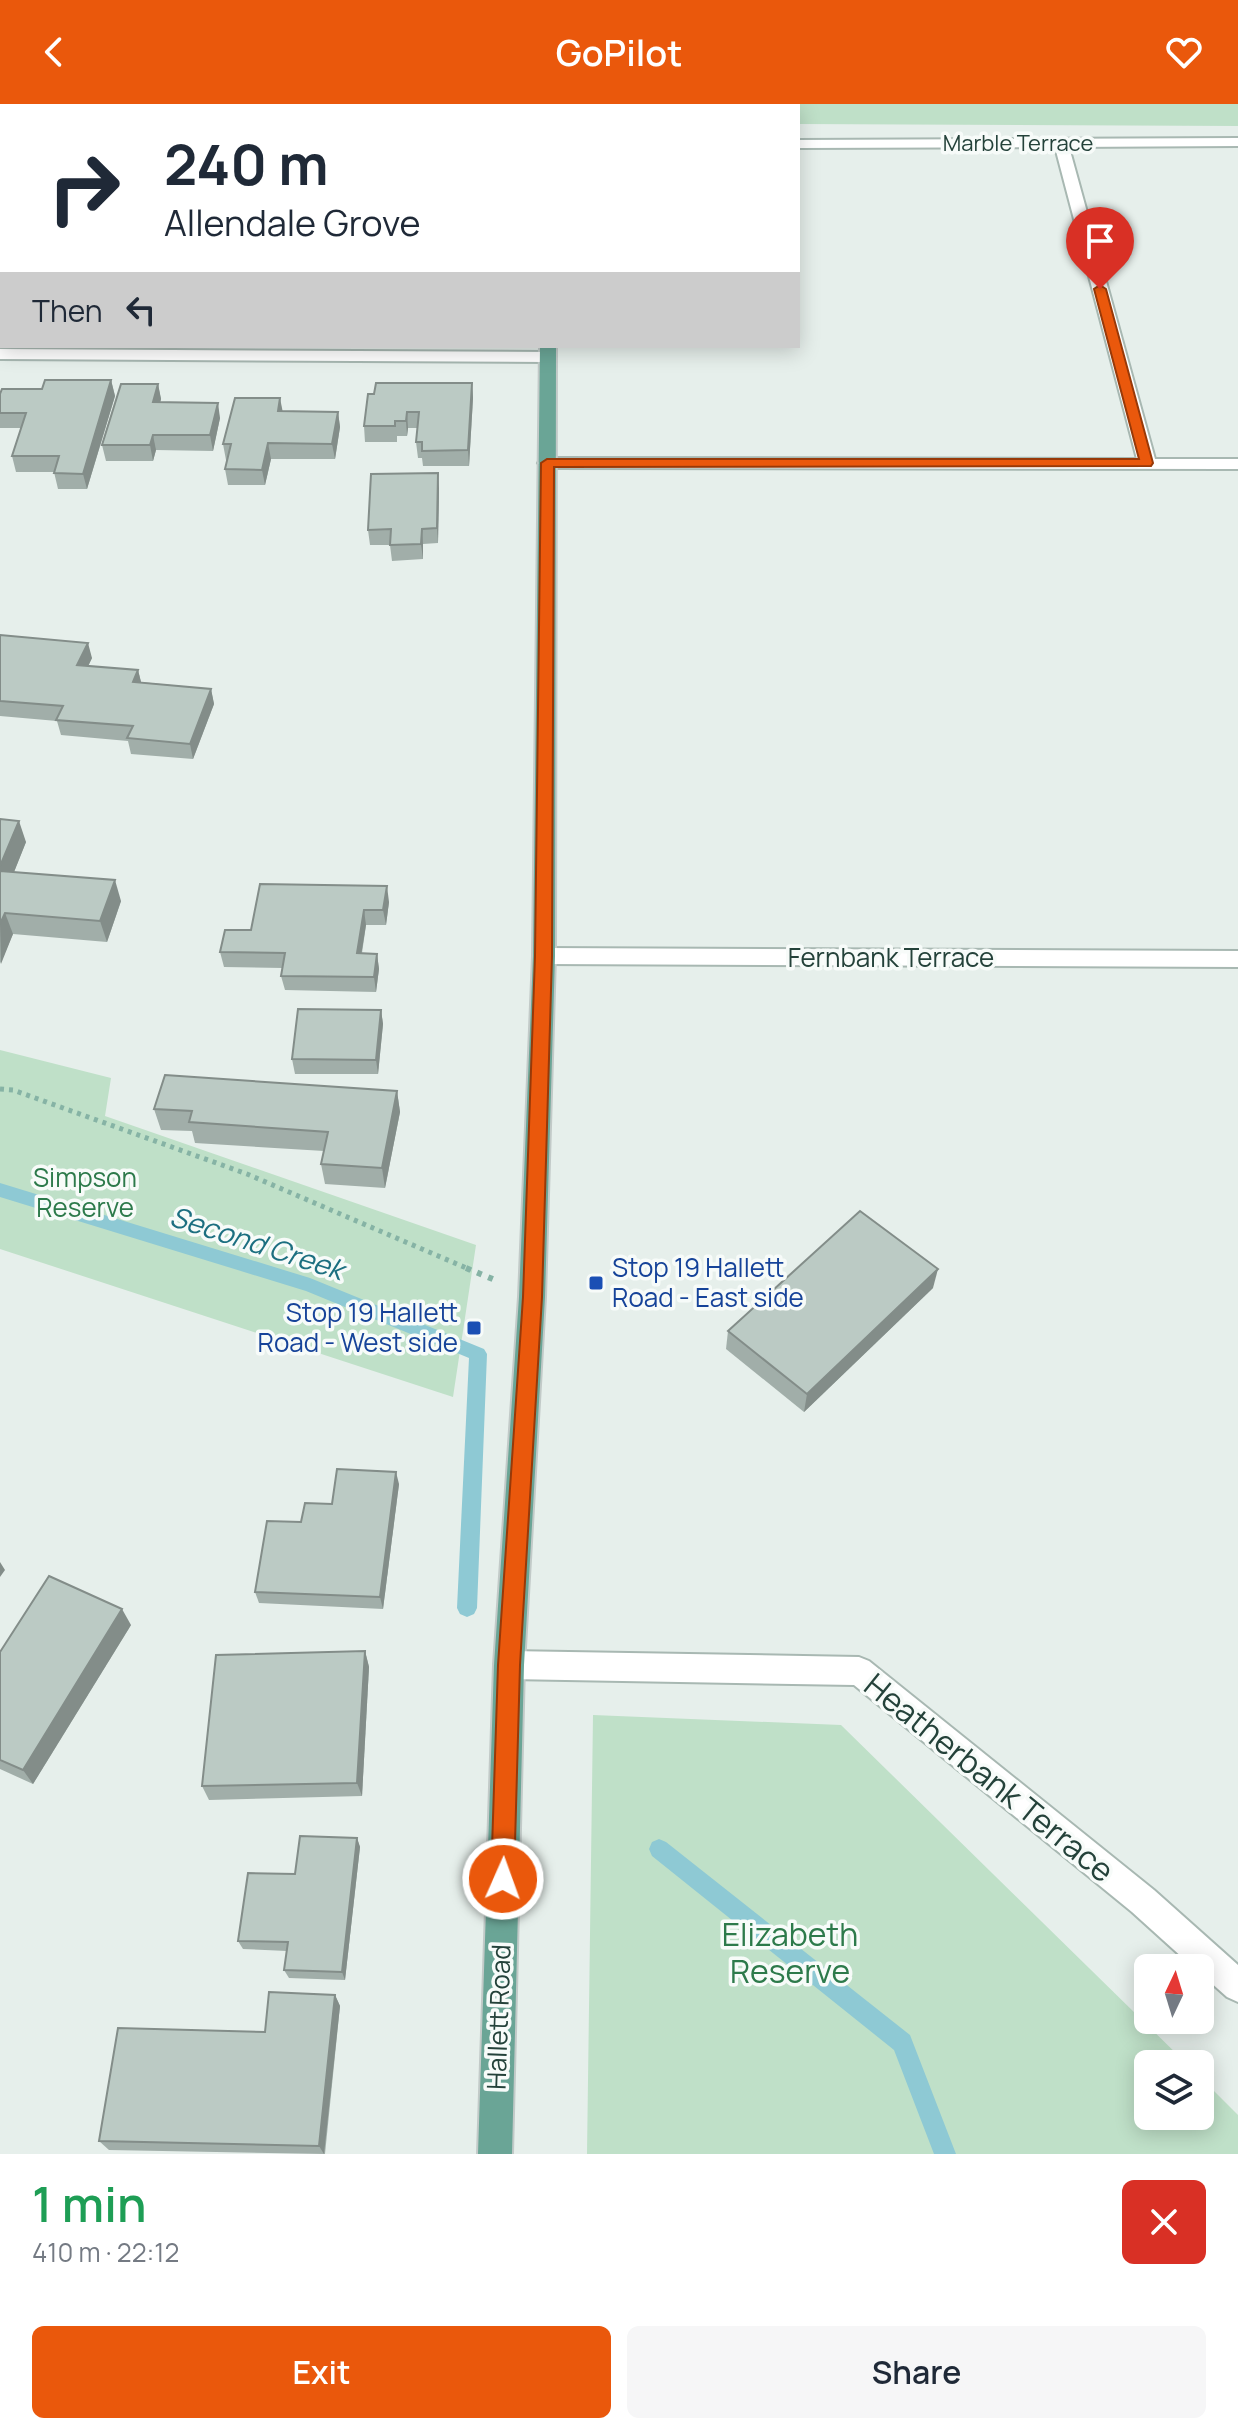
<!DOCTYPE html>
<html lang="en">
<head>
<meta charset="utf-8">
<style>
	:root { --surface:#fff; --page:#f6f6f7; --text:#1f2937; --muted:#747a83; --accent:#ea580c }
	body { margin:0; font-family:Manrope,sans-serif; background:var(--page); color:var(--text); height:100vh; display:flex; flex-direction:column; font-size:30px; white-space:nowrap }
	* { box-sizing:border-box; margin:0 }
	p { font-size:26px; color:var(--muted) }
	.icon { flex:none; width:44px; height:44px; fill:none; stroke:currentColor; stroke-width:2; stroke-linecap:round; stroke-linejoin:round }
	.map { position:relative; height:2050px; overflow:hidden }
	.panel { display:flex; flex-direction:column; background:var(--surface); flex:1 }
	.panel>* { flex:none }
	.top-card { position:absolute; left:0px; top:0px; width:800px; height:244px; box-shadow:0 4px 20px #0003; background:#fff; color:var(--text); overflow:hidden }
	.needle { width:52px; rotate:4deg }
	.buttons { position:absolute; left:1134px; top:1850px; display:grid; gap:16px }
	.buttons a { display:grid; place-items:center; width:80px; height:80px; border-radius:12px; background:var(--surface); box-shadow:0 4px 20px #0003; font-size:40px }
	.pin { position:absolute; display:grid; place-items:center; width:68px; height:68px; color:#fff; margin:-82px -34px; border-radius:50% 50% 50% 0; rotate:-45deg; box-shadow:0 0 8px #0007 }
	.pin .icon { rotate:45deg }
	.me { position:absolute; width:88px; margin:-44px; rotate:2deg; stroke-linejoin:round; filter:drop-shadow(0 0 6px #0008) }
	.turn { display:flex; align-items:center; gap:28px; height:168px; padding:0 32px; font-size:36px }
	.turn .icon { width:104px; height:104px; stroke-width:2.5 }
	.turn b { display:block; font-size:56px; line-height:68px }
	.then { display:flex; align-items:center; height:76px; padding:0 32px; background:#0003; gap:16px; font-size:30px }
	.round { display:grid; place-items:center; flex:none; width:84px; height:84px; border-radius:12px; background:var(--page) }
	.headline { display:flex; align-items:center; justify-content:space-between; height:136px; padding:0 32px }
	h1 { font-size:48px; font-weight:600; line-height:60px; color:#1e9e55 }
	.button { display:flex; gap:16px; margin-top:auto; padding:16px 32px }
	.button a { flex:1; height:92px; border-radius:12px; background:var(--accent); color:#fff; font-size:32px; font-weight:600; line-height:92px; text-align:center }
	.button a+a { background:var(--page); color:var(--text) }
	header { display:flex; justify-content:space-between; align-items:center; height:104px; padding:0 32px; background:var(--accent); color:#fff; font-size:36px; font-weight:600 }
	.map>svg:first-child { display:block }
</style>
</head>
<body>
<header><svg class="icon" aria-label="back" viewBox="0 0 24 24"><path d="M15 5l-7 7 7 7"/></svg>GoPilot<svg class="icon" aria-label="heart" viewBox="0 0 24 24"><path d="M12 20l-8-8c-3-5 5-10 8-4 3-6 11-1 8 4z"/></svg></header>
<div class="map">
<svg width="1238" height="2050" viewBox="0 0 1238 2050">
	<rect width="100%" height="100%" fill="#e6efeb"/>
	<g fill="#bfe0c8">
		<polygon points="0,0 538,0 2,2 2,231"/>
		<polygon points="578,0 1238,0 1238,22 798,20 798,2"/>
		<polygon points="0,946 111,974 105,1012 476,1141 453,1293 0,1145"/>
		<polygon points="593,1611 841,1621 1187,1960 1148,1960 1148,2012 1200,2012 1200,1973 1238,2011 1238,2050 587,2050"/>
	</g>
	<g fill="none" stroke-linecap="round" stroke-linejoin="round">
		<g fill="#8ec9d4" fill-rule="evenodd">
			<polygon points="0,1079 310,1174 484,1245 487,1250 477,1504 474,1510 467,1513 460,1510 457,1504 469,1254 306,1187 0,1093"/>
			<polygon points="659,1735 666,1738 910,1931 956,2050 934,2050 894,1946 652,1752 649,1745 652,1738"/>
		</g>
		<defs>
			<g id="minor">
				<polygon points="1238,34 1238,42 1069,43 1155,355 1238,355 1238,365 547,364 538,359 547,354 1137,355 1055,43 798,44 798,36"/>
				<polygon points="0,245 548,248 556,253 548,258 0,255"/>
				<polygon points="544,844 1238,847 1238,863 544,860 536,858 533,852 536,846"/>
				<polygon points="509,1547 859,1553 869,1557 1154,1786 1238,1861 1238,1898 1227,1893 1200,1869 1200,1864 1194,1864 1132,1808 854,1581 509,1575 499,1571 494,1561 499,1551"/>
			</g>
			<g id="major">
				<rect x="550" y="0" width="14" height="2"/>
				<polygon points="540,242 556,242 555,852 545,1193 524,1561 512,2050 478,2050 494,1561 519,1193 533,852"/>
			</g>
		</defs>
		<use href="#minor" stroke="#a8b8b2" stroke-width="4"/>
		<use href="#major" stroke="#c2cac8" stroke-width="4"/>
		<polyline stroke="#86b3a5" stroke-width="3" stroke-dasharray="3 4" stroke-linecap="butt" points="683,2 688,0"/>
		<polyline stroke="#86b3a5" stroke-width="5" stroke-dasharray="4 5" stroke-linecap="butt" points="0,985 13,986 247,1070 471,1166"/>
		<polyline stroke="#86b3a5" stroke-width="6" stroke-dasharray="5 7" stroke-linecap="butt" points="466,1164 495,1176"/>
		<use href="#minor" fill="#fff" fill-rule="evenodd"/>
		<use href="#major" fill="#6aa596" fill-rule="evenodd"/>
	</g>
	<g fill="#a1aea9">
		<polygon points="111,276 115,292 87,385 58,385 54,368 16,368 12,352 21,324 0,324 0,290"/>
		<polygon points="472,279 473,294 469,362 423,362 422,354 418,354 416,338 418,324 408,324 407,332 397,332 397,338 365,338 364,322"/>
		<polygon points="158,280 161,295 160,299 220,314 213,347 156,346 153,357 106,357 102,341"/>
		<polygon points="282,308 338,308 340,323 335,355 271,355 265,381 228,381 225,365 227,356 226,356 223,340"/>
		<polygon points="439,384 438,439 423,440 423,455 392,457 390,441 370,441 368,426"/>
		<polygon points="0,531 92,554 88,562 138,566 141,578 211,585 214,600 193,655 131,650 128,637 61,631 57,617 0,612"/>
		<polygon points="0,715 26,738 14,768 121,797 107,838 13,830 0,860"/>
		<polygon points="389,798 386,821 366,821 362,849 377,850 379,865 376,888 285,886 281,872 283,864 224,863 220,848 251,826"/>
		<polygon points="381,906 383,920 378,970 295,970 292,955"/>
		<polygon points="397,987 400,1008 385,1084 325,1080 321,1060 324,1047 195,1039 192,1027 161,1026 154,1005"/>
		<polygon points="933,1184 804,1308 726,1245 728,1227"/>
		<polygon points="399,1380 383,1505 259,1499 255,1488 301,1418"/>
		<polygon points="131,1521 33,1680 0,1665 0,1548"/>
		<polygon points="365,1547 369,1563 362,1692 209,1696 202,1682"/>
		<polygon points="357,1734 360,1743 345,1876 289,1874 284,1866 287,1847 243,1845 238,1837 295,1770"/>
		<polygon points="335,1891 340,1902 325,2050 109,2046 99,2037 265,1928"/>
	</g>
	<g fill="#838d89">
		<polygon points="111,276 115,292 87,385 83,370"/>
		<polygon points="472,279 473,294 469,362 468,346"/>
		<polygon points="158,280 161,295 156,314 153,298"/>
		<polygon points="280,294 283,309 278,307"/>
		<polygon points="218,299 220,314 213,347 210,331"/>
		<polygon points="338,308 340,323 335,355 332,340"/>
		<polygon points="407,308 408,324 407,332 406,317"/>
		<polygon points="153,331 156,346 153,357 150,341"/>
		<polygon points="268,339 271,355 265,381 262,366"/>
		<polygon points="438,369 439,384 438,439 437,424"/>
		<polygon points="422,425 423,440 423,455 421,440"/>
		<polygon points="88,539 92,554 81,577 77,561"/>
		<polygon points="138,566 142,582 133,578"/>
		<polygon points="211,585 214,600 193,655 190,640"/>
		<polygon points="19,717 26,738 6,788 0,772 0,762"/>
		<polygon points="115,776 121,797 107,838 100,817"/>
		<polygon points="387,782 389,798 386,821 383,806"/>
		<polygon points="364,806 366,821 359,864 357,849"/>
		<polygon points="5,809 13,830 1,860 0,820"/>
		<polygon points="377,850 379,865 376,888 374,873"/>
		<polygon points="381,906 383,920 378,970 376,956"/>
		<polygon points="397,987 400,1008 385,1084 382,1064"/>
		<polygon points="938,1165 933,1184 804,1308 807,1290"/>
		<polygon points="396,1368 399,1380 383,1505 380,1493"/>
		<polygon points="0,1458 5,1466 0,1473"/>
		<polygon points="122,1505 131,1521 33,1680 23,1666"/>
		<polygon points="365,1547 369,1563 362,1692 357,1679"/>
		<polygon points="357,1734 360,1743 345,1876 342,1868"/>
		<polygon points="335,1891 340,1902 324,2050 319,2042"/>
	</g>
	<g fill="#bbcac4" stroke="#838d89" stroke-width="2">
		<polygon points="45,276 111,276 83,370 54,369 59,352 12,352 26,309 0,309 0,290 2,285 42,285"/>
		<polygon points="376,279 472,279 468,346 422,347 422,338 416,338 419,308 407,308 406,317 395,317 395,322 364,322 368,290 374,290"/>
		<polygon points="121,280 158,280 153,298 218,299 210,331 153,331 150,341 102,341"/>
		<polygon points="235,294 280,294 278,307 338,308 332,340 268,339 262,366 225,365 231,340 223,340"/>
		<polygon points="438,369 437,424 422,425 421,440 390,441 391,425 368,426 371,370"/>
		<polygon points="0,531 88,539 77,561 138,566 133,578 211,585 190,640 127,634 133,622 56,616 63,602 0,597"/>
		<polygon points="0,715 19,717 0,762"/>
		<polygon points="0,767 115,776 100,817 5,809 0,820"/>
		<polygon points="260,780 387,782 383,806 364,806 357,849 377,850 374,873 281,872 285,849 220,848 225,826 251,826"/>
		<polygon points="298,905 381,906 376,956 292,955"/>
		<polygon points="165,971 397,987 382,1064 321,1060 328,1028 189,1018 192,1007 154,1005"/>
		<polygon points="860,1107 938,1165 807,1290 728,1227"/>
		<polygon points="337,1365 396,1368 380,1493 255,1488 267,1417 301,1418 305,1399 332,1400"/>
		<polygon points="49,1472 122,1505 23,1666 0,1656 0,1548"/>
		<polygon points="365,1547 357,1679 202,1682 216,1551"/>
		<polygon points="300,1732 357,1734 342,1868 284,1866 288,1838 238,1837 248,1769 295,1770"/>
		<polygon points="269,1888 335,1891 319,2042 99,2037 118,1924 265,1928"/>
	</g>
	<polygon fill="#ea580c" stroke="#983908" stroke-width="2" points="1100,181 1106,185 1153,359 1151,362 554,363 552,852 542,1193 520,1561 514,1775 511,1784 503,1787 494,1784 491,1775 498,1561 523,1193 535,852 541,359 547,355 1139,355 1094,185"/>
	<g fill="#1a4fb4" stroke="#f7fbf9" stroke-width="3">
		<rect x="588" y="1171" width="16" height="16" rx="4"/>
		<rect x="466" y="1216" width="16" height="16" rx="4"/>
	</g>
	<g text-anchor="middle" stroke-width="7" stroke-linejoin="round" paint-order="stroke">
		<g font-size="22" fill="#24423a" stroke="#f7fbf9">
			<text x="1018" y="47">Marble Terrace</text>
		</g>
		<g font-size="26" fill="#24423a" stroke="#f7fbf9">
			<text x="891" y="863">Fernbank Terrace</text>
			<text transform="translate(499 1913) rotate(-88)" y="9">Hallett Road</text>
		</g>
		<g font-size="26" fill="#2d7a4b" stroke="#f7fbf9">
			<text x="85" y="1083">Simpson<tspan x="85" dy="30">Reserve</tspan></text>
		</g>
		<g font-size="26" fill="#164399" stroke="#f7fbf9" text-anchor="start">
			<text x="612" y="1173">Stop 19 Hallett<tspan x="612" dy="30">Road - East side</tspan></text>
			<text x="458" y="1218" text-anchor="end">Stop 19 Hallett<tspan x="458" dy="30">Road - West side</tspan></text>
		</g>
		<g font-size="28" font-style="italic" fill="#1c6f80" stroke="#f7fbf9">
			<text transform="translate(257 1139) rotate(18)" y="10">Second Creek</text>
		</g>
		<g font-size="32" fill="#24423a" stroke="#f7fbf9">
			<text transform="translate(989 1674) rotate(39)" y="11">Heatherbank Terrace</text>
		</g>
		<g font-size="32" fill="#2d7a4b" stroke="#f7fbf9">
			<text x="790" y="1842">Elizabeth<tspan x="790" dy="37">Reserve</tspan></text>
		</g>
	</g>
</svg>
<div class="buttons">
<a><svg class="needle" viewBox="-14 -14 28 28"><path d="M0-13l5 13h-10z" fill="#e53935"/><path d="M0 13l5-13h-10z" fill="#747a83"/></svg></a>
<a><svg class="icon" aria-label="layers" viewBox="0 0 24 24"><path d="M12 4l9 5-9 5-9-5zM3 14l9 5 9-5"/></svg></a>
</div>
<div class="pin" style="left:1100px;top:185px;background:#d93025"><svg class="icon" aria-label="arrive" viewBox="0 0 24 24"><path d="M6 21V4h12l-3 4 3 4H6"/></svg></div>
<svg class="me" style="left:503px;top:1775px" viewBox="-20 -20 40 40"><circle r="17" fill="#ea580c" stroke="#fff" stroke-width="3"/><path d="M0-11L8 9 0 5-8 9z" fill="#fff"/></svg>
<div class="top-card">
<div class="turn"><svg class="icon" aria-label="right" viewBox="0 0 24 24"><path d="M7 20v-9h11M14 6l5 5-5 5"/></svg><div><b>240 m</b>Allendale Grove</div></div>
<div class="then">Then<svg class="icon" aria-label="left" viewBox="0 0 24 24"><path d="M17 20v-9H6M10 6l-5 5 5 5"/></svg></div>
</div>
</div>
<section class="panel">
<div class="headline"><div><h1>1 min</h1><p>410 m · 22:12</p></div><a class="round" style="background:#d93025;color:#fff"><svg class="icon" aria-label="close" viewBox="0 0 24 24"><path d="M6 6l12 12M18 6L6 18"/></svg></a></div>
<div class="button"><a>Exit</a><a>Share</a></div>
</section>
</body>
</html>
